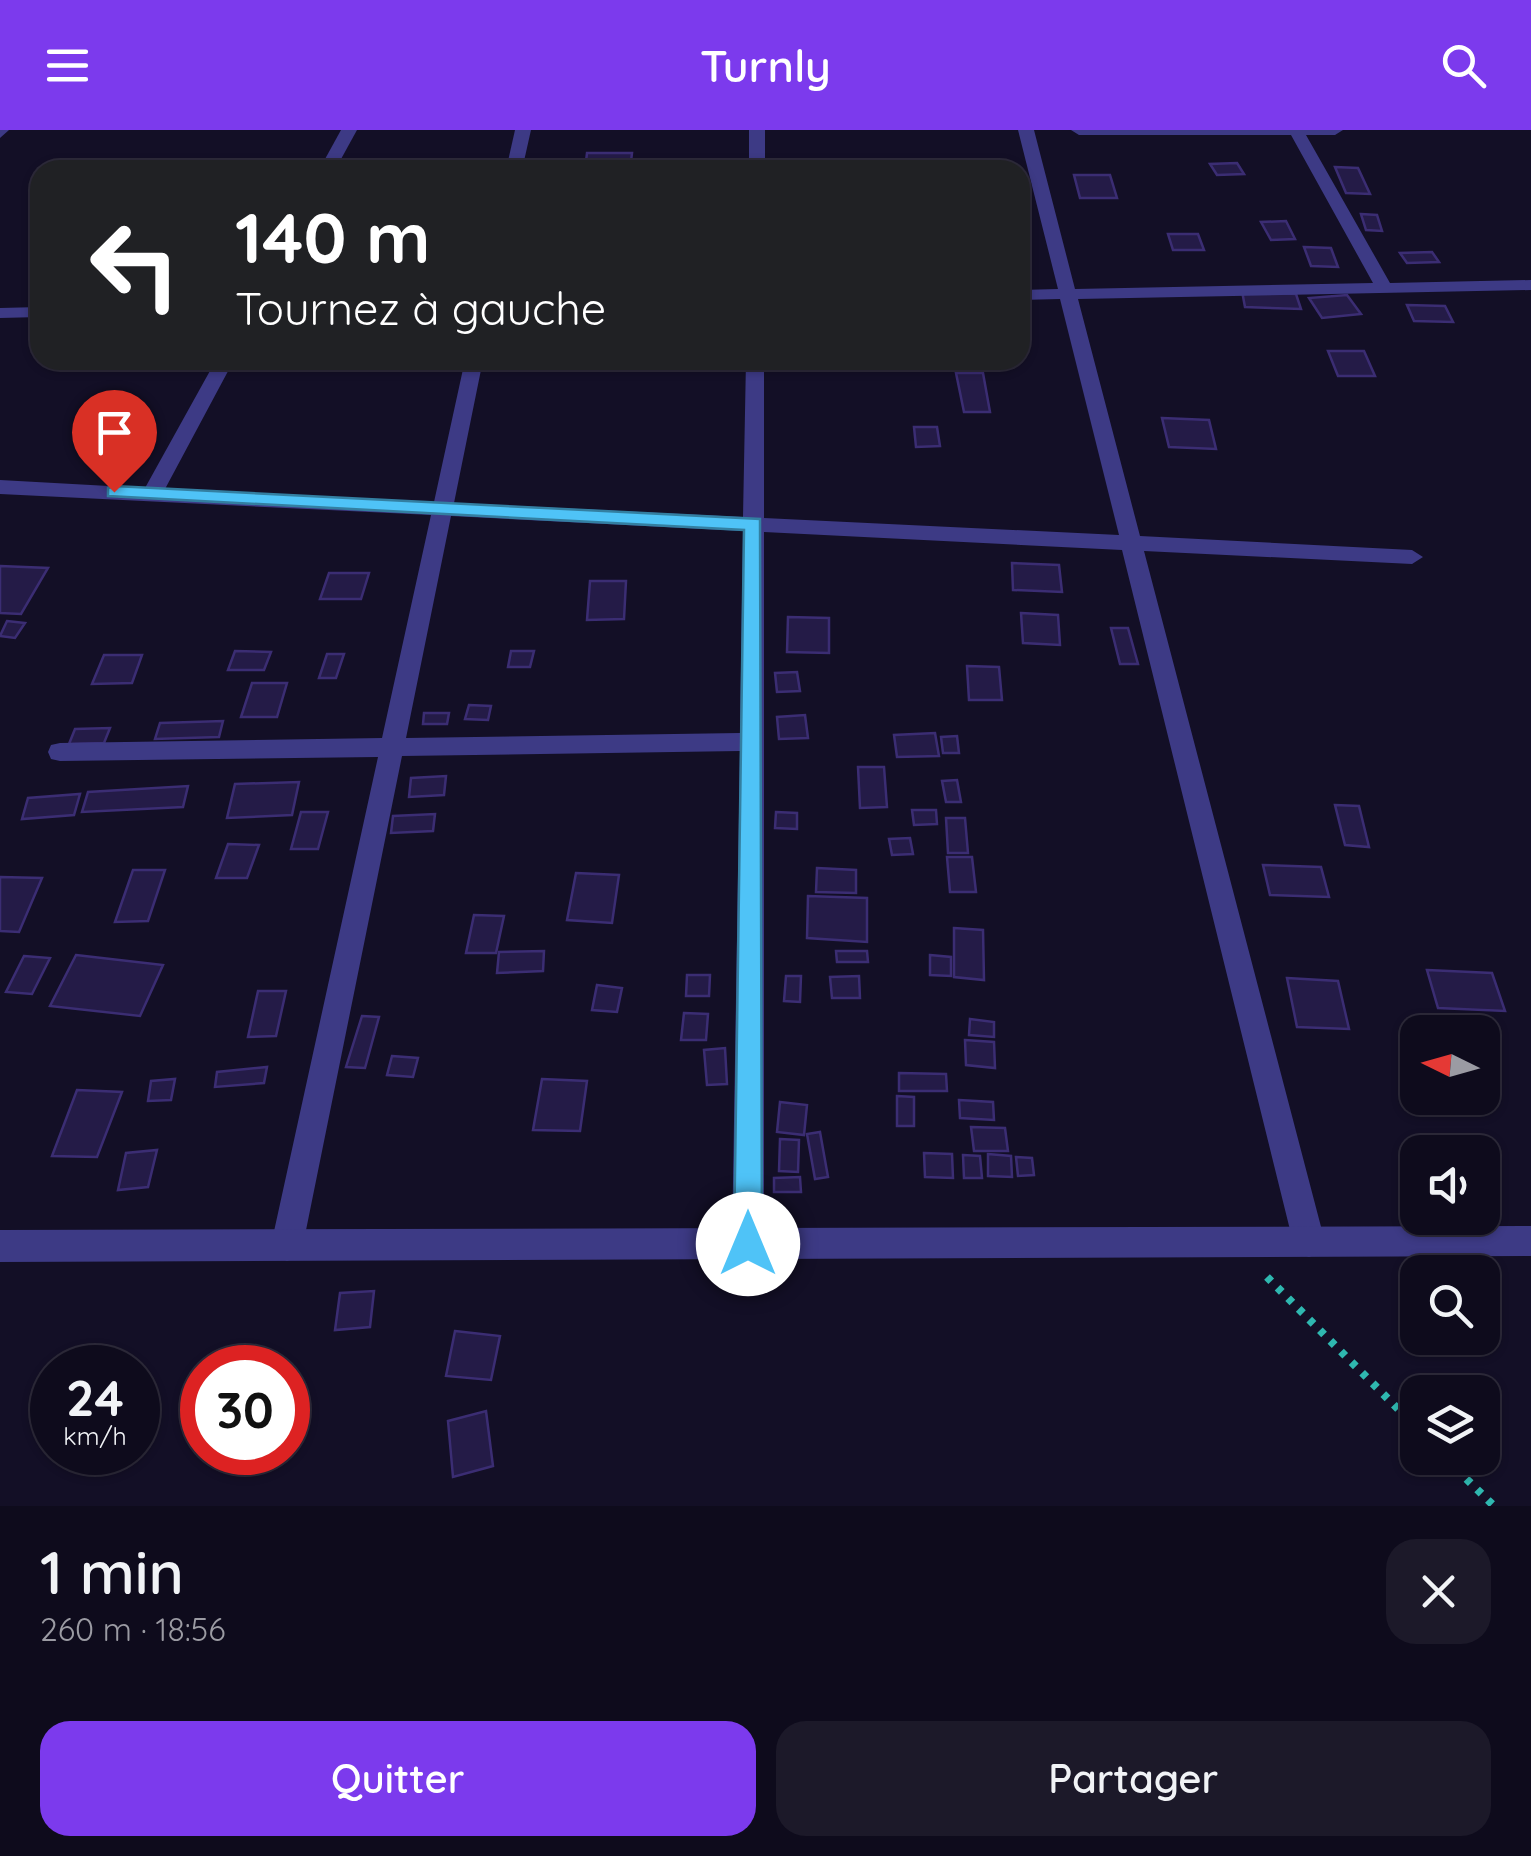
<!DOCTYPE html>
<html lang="fr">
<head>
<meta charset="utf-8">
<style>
	:root { --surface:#0e0b1c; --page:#1c1929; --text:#f1f3f6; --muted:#9b9ba3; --line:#2e2b3b; --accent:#7c3aed }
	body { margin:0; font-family:Quicksand,sans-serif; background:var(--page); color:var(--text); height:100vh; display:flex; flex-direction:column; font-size:38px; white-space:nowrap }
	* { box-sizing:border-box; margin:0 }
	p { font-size:32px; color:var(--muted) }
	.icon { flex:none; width:55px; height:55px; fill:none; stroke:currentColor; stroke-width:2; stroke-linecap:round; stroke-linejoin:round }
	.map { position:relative; height:1376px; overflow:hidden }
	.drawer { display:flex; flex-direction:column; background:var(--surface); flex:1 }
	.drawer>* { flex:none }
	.top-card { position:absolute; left:30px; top:30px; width:1000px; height:210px; border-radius:30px; box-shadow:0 2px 8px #0004,0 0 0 2px var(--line); background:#202124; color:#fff; overflow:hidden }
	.needle { width:65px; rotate:275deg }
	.tools { position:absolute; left:1400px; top:885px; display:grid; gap:20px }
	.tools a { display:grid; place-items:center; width:100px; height:100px; border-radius:20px; background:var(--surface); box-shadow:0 2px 8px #0004,0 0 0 2px var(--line); font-size:50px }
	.speed { position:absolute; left:30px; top:1215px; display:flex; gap:20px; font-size:50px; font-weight:700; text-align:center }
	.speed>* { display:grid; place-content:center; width:130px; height:130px; border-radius:50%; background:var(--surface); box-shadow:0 2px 8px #0004,0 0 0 2px var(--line); line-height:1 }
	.speed small { font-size:25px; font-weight:400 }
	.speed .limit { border:15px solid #d22; background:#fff; color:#111 }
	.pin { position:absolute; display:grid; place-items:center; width:85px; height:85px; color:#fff; margin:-102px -42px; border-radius:50% 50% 50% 0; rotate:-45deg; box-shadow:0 0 10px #0007 }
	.pin .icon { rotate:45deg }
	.me { position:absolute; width:110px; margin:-55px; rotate:0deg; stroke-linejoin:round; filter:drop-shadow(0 0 8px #0008) }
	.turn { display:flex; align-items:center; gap:35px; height:210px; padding:0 40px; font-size:45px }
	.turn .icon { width:130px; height:130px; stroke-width:2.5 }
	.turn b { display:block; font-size:70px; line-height:85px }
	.round { display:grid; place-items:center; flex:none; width:105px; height:105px; border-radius:30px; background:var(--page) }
	.headline { display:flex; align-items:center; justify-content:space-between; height:170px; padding:0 40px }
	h1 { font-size:60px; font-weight:600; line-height:75px }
	.cta { display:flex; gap:20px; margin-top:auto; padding:20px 40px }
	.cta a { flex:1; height:115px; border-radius:30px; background:var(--accent); color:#fff; font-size:40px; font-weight:600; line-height:115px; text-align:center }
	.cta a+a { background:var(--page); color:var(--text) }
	header { display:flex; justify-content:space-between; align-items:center; height:130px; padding:0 40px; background:var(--accent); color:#fff; font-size:45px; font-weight:600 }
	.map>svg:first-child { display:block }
</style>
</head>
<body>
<header><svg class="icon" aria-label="menu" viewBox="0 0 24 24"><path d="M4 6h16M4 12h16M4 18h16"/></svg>Turnly<svg class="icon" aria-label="search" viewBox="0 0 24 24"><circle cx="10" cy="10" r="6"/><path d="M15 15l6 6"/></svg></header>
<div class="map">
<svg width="1531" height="1376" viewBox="0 0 1531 1376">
	<rect width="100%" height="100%" fill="#130f26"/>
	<g fill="#241b47" stroke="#3b2d73" stroke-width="2.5">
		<polygon points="587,23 632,23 630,40 585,40"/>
		<polygon points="1237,33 1244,44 1217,45 1210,34"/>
		<polygon points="1335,37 1358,38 1370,64 1346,63"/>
		<polygon points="1074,45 1110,45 1117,68 1080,68"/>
		<polygon points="1361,84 1377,85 1382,101 1366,100"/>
		<polygon points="1286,91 1295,109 1271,110 1261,92"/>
		<polygon points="1168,104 1198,104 1204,120 1173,120"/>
		<polygon points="1304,117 1331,118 1338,137 1311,136"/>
		<polygon points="1432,122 1439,132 1407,133 1400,123"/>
		<polygon points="1242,161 1296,164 1301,179 1245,177"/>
		<polygon points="1347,165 1361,184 1322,188 1309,168"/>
		<polygon points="1407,175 1445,176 1453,192 1414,191"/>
		<polygon points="1328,221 1364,221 1375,246 1338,246"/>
		<polygon points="956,243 983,243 990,282 964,282"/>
		<polygon points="1162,288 1209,290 1216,319 1169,317"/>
		<polygon points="914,297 937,297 940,316 916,317"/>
		<polygon points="1012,433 1059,435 1062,462 1013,460"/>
		<polygon points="0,436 48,438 21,484 0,483"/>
		<polygon points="329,443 369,443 361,469 320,469"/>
		<polygon points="590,451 626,451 624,489 587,490"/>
		<polygon points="1021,483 1058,485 1060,515 1023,513"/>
		<polygon points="788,487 829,488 829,523 787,522"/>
		<polygon points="7,491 25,493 15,508 0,506"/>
		<polygon points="1111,498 1128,498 1138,534 1120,534"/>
		<polygon points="235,521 271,522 264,540 228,540"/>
		<polygon points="511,521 534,521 530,537 508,537"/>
		<polygon points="327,524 344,524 336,548 319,548"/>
		<polygon points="104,525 142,525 132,553 92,554"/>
		<polygon points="967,536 999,537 1002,570 969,570"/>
		<polygon points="797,542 800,561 777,562 775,543"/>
		<polygon points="252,553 287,553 277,587 241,587"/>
		<polygon points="469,575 491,576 488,590 465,589"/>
		<polygon points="424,583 449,583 447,594 423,594"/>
		<polygon points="805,585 808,608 779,609 777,587"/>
		<polygon points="223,591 219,607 155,609 160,593"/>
		<polygon points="110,598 104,613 69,614 75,599"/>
		<polygon points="935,603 939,626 897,627 894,605"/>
		<polygon points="957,606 959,623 943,623 941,607"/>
		<polygon points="858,637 884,637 887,677 860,678"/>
		<polygon points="446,646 444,665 409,667 411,648"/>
		<polygon points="957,650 961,672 946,672 942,651"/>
		<polygon points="299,652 292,685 227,688 235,654"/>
		<polygon points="188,656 183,677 82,682 88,662"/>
		<polygon points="80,664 74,685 22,689 28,668"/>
		<polygon points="1335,675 1359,676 1369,717 1345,715"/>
		<polygon points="912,680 936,680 937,694 914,695"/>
		<polygon points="301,682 328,682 318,719 291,719"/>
		<polygon points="776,682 797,683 797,699 775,698"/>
		<polygon points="435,684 433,701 391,703 393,686"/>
		<polygon points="946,688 965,688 968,723 948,723"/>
		<polygon points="910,708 913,724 892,725 889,709"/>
		<polygon points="228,714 259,715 247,748 216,748"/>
		<polygon points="947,727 972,727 976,762 950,762"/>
		<polygon points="1263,735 1321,737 1329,767 1270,765"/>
		<polygon points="817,738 856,740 856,763 816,762"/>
		<polygon points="133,740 165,740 148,791 115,792"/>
		<polygon points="576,743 619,745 612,793 567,790"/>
		<polygon points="0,747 42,748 19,802 0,801"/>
		<polygon points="808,766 867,768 867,812 807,808"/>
		<polygon points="474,785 504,786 496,823 466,823"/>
		<polygon points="954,798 983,800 984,850 954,847"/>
		<polygon points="544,821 543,841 497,843 499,822"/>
		<polygon points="836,821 867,821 868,832 837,832"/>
		<polygon points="76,825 163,835 140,886 50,876"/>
		<polygon points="930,825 951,827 951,846 930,845"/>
		<polygon points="24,826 50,828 32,864 6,862"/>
		<polygon points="1427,840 1492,843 1505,881 1438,878"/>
		<polygon points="687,845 710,845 709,866 686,866"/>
		<polygon points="786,846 801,846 800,872 784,871"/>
		<polygon points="859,846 860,868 832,868 830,847"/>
		<polygon points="1287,848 1338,851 1349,899 1297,897"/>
		<polygon points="597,855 622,858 617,882 592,880"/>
		<polygon points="258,861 286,861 276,906 248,907"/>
		<polygon points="684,883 708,884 706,910 681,910"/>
		<polygon points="362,886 379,887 365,938 346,937"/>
		<polygon points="970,889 994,892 994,907 969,905"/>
		<polygon points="965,910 994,912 995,938 966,935"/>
		<polygon points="725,918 727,954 707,955 704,920"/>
		<polygon points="392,926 418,928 413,947 387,945"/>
		<polygon points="267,937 264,953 215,957 217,942"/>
		<polygon points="899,943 946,944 947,961 899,961"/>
		<polygon points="175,949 171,970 148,971 151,951"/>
		<polygon points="542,949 587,951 580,1001 533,1000"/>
		<polygon points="77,960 122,962 97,1027 52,1026"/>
		<polygon points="897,966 914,967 914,996 897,996"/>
		<polygon points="959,970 993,972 994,990 960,988"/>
		<polygon points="780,972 807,975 804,1005 777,1002"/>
		<polygon points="971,997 1005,998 1008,1021 974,1021"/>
		<polygon points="820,1002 828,1047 815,1049 807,1004"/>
		<polygon points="780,1009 799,1010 798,1042 779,1041"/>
		<polygon points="157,1020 148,1057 118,1060 126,1023"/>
		<polygon points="924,1023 952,1024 953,1048 925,1047"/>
		<polygon points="988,1024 1011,1026 1012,1047 988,1046"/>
		<polygon points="963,1025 980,1026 982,1048 964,1048"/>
		<polygon points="1016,1027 1032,1028 1034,1045 1018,1046"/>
		<polygon points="800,1047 801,1062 774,1062 774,1048"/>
		<polygon points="374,1161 370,1197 335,1200 340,1163"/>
		<polygon points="455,1201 500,1206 491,1250 446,1246"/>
		<polygon points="486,1281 493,1336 453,1347 448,1291"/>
	</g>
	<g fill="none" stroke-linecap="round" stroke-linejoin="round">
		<g stroke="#2fb8b0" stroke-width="8" stroke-dasharray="6 9" stroke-linecap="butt">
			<polyline points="1267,1147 1418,1299"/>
			<polyline points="1445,1328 1494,1376"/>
		</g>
		<g fill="#3d3a85" fill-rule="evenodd">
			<polygon points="0,0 9,0 0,8"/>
			<polygon points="341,0 357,0 335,40 319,40"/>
			<polygon points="515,0 531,0 522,40 506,40"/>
			<rect x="749" y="0" width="16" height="40"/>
			<path d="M 1018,0 L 1034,0 L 1075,159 L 1373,153 L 1291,5 L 1079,5 L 1071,0 L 1343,0 L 1335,5 L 1306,5 L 1390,153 L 1531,150 L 1531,160 L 1078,169 L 1140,406 L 1412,420 L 1423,427 L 1412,434 L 1144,421 L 1325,1112 L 1320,1123 L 1309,1127 L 1298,1123 L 1293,1112 L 1122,420 L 764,402 L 764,1114 L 759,1125 L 748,1130 L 737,1125 L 732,1114 L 740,621 L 402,626 L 303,1115 L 298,1126 L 287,1131 L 276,1126 L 271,1115 L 378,627 L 60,631 L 51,629 L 48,622 L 51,615 L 60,613 L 382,608 L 431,385 L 0,364 L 0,350 L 145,358 L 216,230 L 234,230 L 165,359 L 434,372 L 465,230 L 483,230 L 454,373 L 743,387 L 746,230 L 764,230 L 764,388 L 1119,405 L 1060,169 L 1020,170 L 1020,160 L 1058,159 ZM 451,386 L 743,401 L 740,603 L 406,608 Z"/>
			<polygon points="40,177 40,187 0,188 0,178"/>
		</g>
		<polygon fill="#3d3a85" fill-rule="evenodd" points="1531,1096 1531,1126 0,1132 0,1100"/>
	</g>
	<polygon fill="#4fc3f7" stroke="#337fa1" stroke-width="2.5" points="114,356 760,389 762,1114 758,1124 748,1128 738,1124 734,1114 744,400 108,366 108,358"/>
</svg>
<div class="tools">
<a><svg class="needle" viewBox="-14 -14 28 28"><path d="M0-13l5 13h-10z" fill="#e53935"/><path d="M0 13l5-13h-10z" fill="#9b9ba3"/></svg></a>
<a><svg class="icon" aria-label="sound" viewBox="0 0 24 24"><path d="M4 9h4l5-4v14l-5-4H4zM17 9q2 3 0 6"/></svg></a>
<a><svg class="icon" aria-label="search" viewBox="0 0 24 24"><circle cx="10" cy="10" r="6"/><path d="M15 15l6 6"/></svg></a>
<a><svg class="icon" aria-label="layers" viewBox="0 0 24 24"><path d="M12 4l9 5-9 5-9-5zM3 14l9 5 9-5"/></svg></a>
</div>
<div class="speed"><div>24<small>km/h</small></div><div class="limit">30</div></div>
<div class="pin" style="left:114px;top:362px;background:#d93025"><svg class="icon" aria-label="arrive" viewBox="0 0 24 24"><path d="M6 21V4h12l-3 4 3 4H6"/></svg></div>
<svg class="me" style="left:748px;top:1114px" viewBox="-20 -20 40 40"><circle r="19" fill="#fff"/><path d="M0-13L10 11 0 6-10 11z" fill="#4fc3f7"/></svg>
<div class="top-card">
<div class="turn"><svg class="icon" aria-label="left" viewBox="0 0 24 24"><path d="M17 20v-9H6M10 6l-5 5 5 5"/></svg><div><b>140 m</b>Tournez à gauche</div></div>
</div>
</div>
<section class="drawer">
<div class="headline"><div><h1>1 min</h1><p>260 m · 18:56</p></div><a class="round"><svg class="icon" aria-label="close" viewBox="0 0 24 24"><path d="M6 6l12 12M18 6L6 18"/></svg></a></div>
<div class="cta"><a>Quitter</a><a>Partager</a></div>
</section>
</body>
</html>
